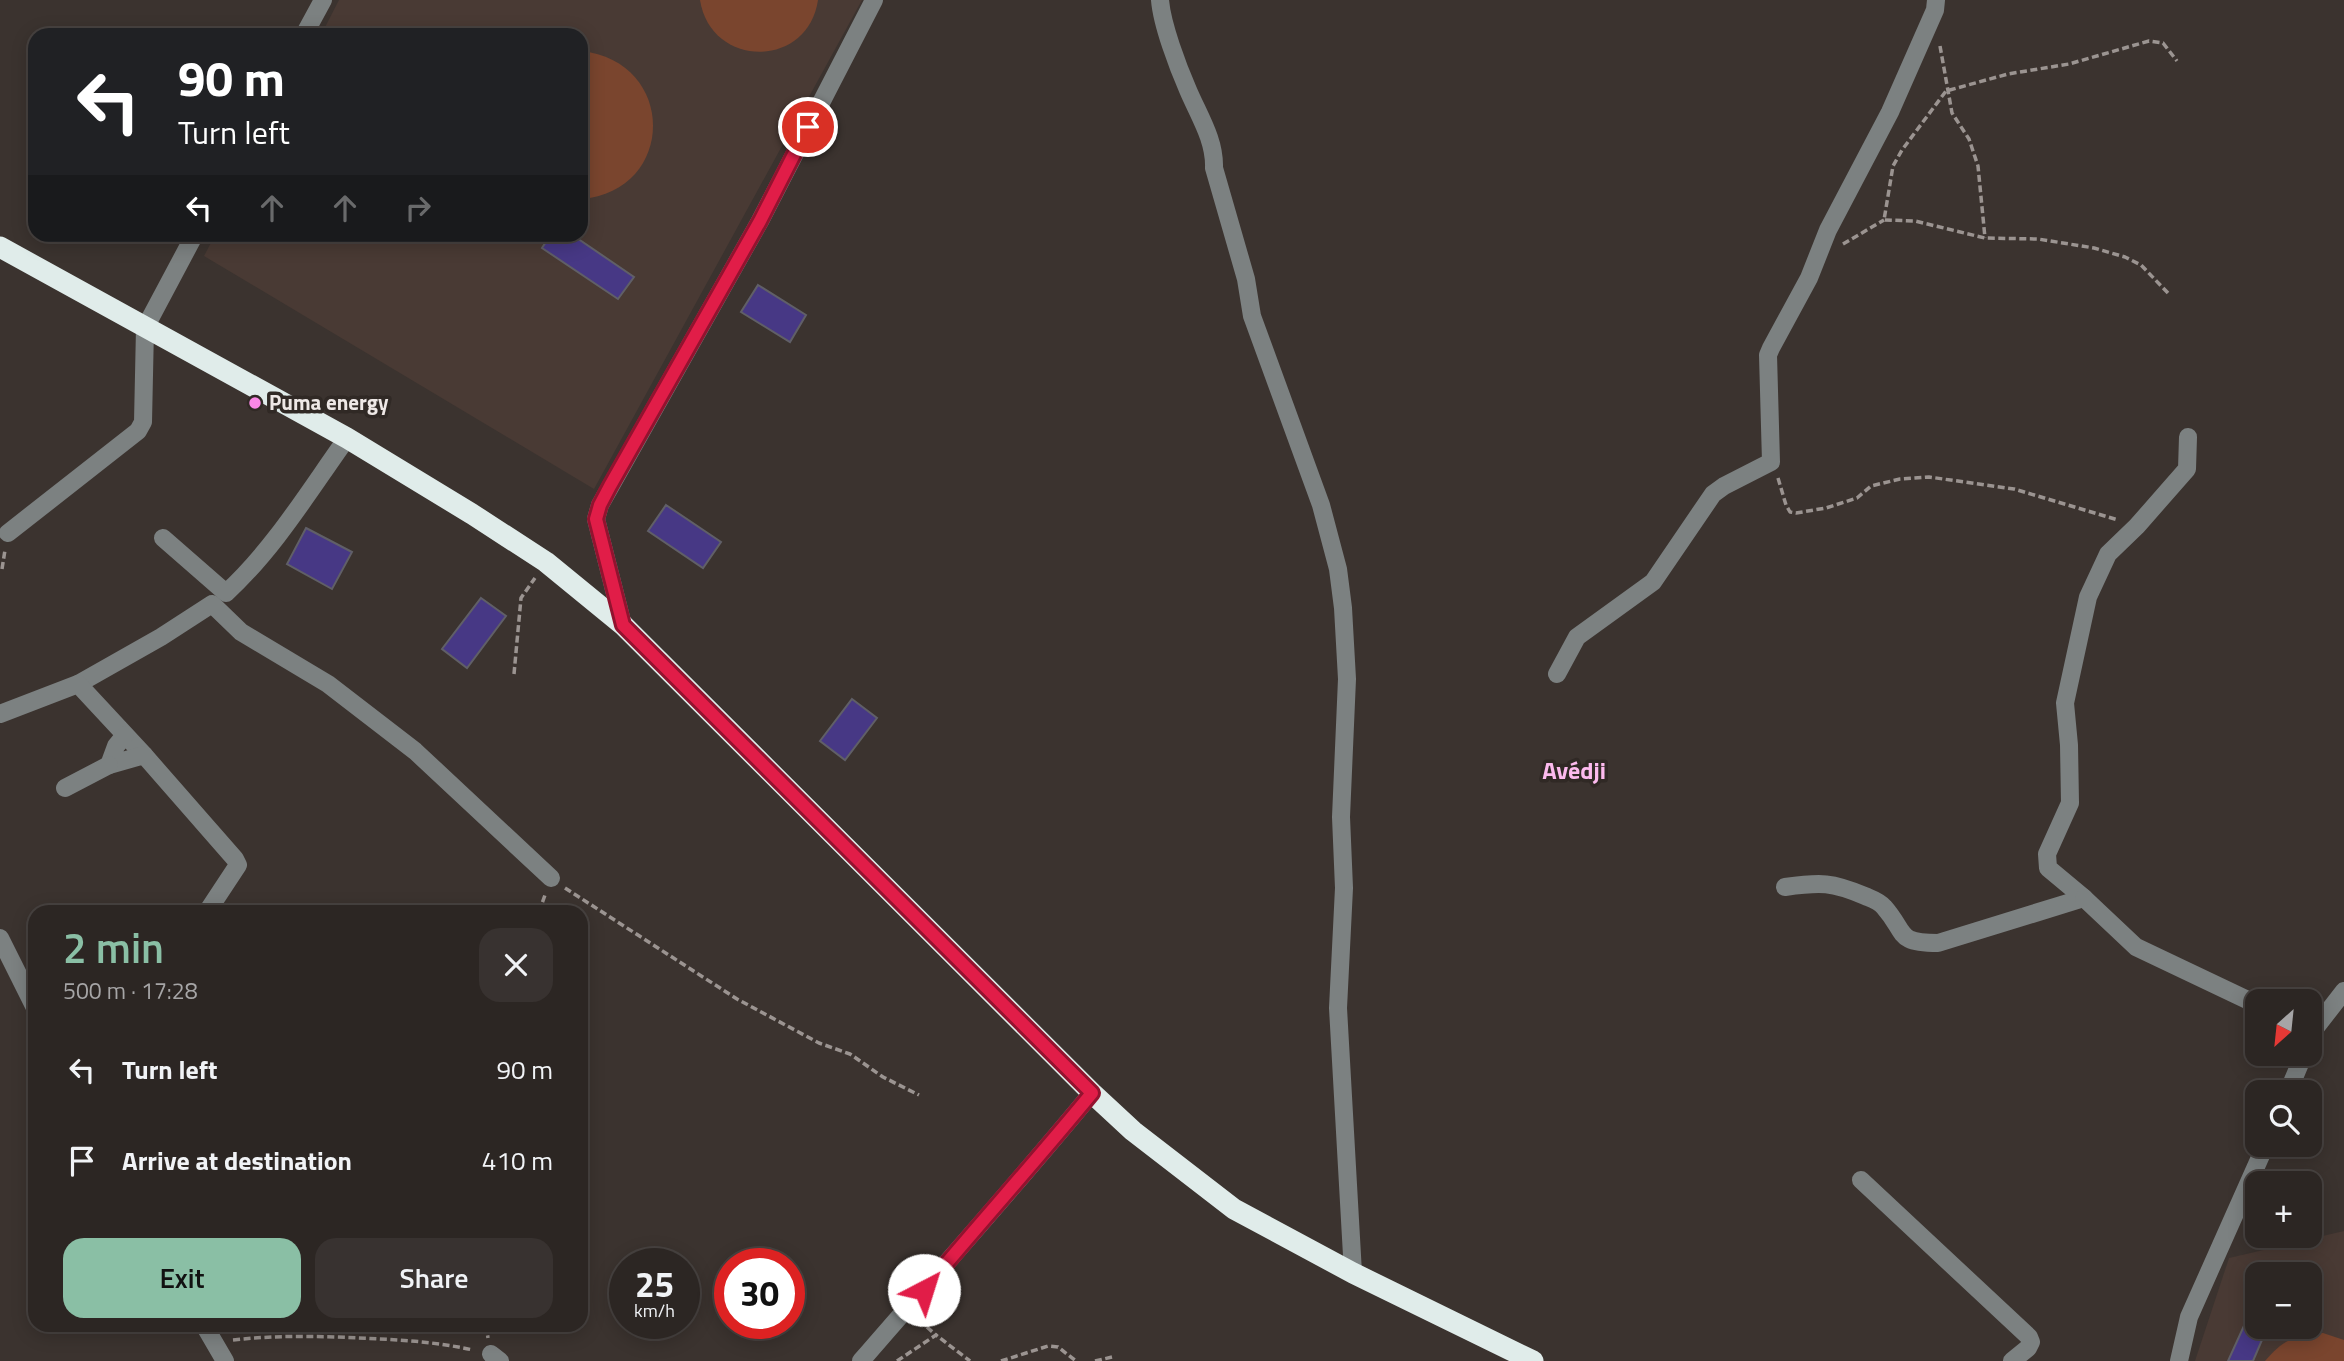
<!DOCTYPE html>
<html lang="en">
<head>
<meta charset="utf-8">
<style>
	:root { --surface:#2c2623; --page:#383230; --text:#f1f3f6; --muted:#a6a5a6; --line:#484341; --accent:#8abfa5 }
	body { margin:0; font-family:"Titillium Web",sans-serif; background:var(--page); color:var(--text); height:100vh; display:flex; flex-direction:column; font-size:26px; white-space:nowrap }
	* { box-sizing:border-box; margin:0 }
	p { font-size:23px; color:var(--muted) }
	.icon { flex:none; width:38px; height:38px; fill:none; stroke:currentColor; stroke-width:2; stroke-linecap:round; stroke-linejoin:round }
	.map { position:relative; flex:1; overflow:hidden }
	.details { position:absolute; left:28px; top:905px; width:560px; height:427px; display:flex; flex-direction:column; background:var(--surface); border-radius:21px; box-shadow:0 4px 18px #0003,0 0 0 2px var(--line) }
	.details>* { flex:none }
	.banner { position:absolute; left:28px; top:28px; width:560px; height:214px; border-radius:21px; box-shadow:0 4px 18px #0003,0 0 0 2px var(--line); background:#202124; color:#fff; overflow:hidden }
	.needle { width:46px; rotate:207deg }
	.buttons { position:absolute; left:2245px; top:989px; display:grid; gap:14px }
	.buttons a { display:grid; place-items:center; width:77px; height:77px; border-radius:14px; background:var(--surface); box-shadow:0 4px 18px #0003,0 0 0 2px var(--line); font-size:35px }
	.speed { position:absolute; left:609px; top:1248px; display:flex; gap:14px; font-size:35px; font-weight:700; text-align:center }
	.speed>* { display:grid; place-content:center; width:91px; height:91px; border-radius:50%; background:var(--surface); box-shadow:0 4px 18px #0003,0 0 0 2px var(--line); line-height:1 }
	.speed small { font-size:18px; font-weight:400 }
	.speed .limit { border:10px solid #d22; background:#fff; color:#111 }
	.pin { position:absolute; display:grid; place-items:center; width:60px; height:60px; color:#fff; margin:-30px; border:4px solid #fff; border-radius:50%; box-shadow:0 2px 7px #0007 }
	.me { position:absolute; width:77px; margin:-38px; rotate:40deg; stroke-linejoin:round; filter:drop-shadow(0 0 5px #0008) }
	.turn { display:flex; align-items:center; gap:24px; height:147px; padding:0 35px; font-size:32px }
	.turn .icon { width:91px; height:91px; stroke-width:2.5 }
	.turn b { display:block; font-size:49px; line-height:60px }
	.lanes { display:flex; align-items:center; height:66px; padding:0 35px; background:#0003; justify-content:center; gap:35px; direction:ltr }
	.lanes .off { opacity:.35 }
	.round { display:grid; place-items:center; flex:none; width:74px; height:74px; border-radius:21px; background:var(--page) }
	.head { display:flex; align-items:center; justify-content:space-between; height:119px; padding:0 35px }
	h1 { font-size:42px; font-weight:600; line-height:52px; color:var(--accent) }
	.button { display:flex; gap:14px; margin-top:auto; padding:14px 35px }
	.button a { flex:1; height:80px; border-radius:21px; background:var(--accent); color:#111; font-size:28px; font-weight:600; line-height:80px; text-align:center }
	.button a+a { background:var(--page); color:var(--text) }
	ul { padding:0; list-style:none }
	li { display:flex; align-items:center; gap:21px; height:91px; padding:0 35px }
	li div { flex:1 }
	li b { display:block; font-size:26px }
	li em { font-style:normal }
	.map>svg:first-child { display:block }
</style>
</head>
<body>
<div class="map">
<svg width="2344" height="1361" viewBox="0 0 2344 1361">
	<rect width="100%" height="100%" fill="#3b332f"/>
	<g fill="#493a34" fill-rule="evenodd">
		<polygon points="339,0 862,0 594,489 204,256 215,235 581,234 581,35 321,35"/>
		<path d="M 2344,1231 L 2344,1361 L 2195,1361 L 2229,1258 ZM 2258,1274 L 2310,1274 L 2310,1326 L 2258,1326 Z"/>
	</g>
	<g fill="#7a452e">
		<path d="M 700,0 L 818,0 C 808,69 711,69 700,0 Z"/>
		<path d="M 581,51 C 677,61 677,191 581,199 Z"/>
		<path d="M 2323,1333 L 2344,1340 L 2344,1361 L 2265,1361 C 2284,1339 2295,1335 2323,1333 Z"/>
	</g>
	<g fill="#473885" stroke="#605f67" stroke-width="2">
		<polygon points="551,234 571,234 634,277 618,299 542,248"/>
		<polygon points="758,285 806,315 790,342 741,312"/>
		<polygon points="666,505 721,542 703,568 648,531"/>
		<polygon points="306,528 352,552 332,589 287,564"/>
		<polygon points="481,598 506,616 467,668 442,649"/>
		<polygon points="852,699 877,718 845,760 820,741"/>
		<polygon points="2258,1295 2258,1326 2268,1326 2253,1361 2228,1361"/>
	</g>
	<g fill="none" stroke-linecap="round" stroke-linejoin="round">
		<g stroke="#9b9491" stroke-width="3.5" stroke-dasharray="7 3.5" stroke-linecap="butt">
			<polyline points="1940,46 1952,113 1969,139 1978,166 1985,238"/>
			<polyline points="1843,244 1884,220"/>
			<polyline points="2168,293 2141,265 2125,257 2094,248 2038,239 1985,238 1915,221 1884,220 1893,166 1902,150 1946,91 2008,74 2069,64 2149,41 2163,43 2177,61"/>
			<polyline points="1778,478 1786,505 1790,512 1796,513 1826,508 1857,498 1871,486 1900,479 1929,477 2014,489 2118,520"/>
			<polyline points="2,569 5,550"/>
			<polyline points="514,674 521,598 535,578"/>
			<polyline points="565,888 737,999 819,1043 850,1054 883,1077 919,1095"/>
			<polyline points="539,912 545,895"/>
			<polyline points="919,1320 936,1335"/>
			<polyline points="486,1325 488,1338"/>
			<path d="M 233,1340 C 269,1336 301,1336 337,1337 C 383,1339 428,1340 473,1350"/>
			<polyline points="897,1361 936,1335 970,1361"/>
			<polyline points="1001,1361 1048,1346 1058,1347 1076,1361"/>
			<polyline points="1095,1361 1112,1357"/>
		</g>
		<g stroke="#7c8181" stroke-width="18">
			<path d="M 1160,0 C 1162,25 1178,67 1188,90 C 1199,116 1215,140 1214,168 L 1246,279 L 1252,316 L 1321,505 L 1338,569 L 1343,608 L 1347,679 L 1341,817 L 1344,888 L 1338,1008 L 1353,1273"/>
			<polyline points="304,35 323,0"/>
			<polyline points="8,533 138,431 143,422 145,328 195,234"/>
			<path d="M 163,538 L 226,593 C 274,549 309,491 347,438"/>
			<polyline points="623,625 596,519 600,505 760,221 874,0"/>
			<polyline points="1557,674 1577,637 1653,582 1713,494 1724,486 1771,462 1768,355 1771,348 1809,278 1828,230 1890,112 1935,10 1936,0"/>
			<polyline points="78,684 161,637 212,604 241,632 328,684 415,751 551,878"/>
			<polyline points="0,714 78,684 144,755"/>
			<polyline points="125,735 116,746 109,765 144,755 235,859 238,865 207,912"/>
			<polyline points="65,788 109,765"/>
			<path d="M 1785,887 C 1821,882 1832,882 1865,896 C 1872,899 1879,901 1884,907 C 1907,933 1895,943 1938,943 L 2084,898 L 2048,868 L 2047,854 L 2070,803 L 2069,745 L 2065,703 L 2088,597 L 2108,554 L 2137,526 L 2187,469 L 2188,437"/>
			<polyline points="2084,898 2136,947 2258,1005"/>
			<polyline points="0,938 35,1008"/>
			<polyline points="2310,1038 2313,1031 2344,991"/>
			<polyline points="2288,1092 2304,1054"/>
			<polyline points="1861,1180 2029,1337 2031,1342 2028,1348 2012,1361"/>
			<polyline points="204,1325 225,1361"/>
			<polyline points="491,1354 500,1361"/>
			<path d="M 861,1361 C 938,1272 1017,1184 1092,1093"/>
			<polyline points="2179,1361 2189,1317 2266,1144"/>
		</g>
		<polyline stroke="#e0ecea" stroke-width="21" points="0,247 347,438 472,514 546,562 623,625 1092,1093 1133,1131 1234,1209 1353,1273 1533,1361"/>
	</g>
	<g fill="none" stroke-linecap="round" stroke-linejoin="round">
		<defs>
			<path id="route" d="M 808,127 L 760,221 L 610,486 L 600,505 L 596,519 L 623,625 L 1092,1093 C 1037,1160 979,1224 924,1290"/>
		</defs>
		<use href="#route" stroke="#92132f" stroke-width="18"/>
		<use href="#route" stroke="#e11d48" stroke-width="12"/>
	</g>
	<circle fill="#fa87e6" stroke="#302925" stroke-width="2.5" cx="255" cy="403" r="7"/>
	<g text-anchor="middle" stroke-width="7" stroke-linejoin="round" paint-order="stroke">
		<g font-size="21" font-weight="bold" fill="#eee8e6" stroke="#302925" text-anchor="start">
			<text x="269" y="410">Puma energy</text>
		</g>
		<g font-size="24" font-weight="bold" fill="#fcbaee" stroke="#302925">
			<text x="1574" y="779">Avédji</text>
		</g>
	</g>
</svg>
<div class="buttons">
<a><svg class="needle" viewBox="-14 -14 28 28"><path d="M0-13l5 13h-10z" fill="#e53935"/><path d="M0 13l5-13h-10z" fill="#a6a5a6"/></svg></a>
<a><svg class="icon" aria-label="search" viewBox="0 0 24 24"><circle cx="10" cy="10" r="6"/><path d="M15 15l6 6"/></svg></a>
<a>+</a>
<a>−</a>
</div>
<div class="speed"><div>25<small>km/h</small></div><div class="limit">30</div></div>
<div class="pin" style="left:808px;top:127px;background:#d93025"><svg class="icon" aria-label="arrive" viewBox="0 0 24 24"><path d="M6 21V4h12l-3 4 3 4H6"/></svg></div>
<svg class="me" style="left:924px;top:1290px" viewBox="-20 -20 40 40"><circle r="19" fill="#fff"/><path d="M0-13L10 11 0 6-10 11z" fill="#e11d48"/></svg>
<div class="banner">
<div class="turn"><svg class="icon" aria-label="left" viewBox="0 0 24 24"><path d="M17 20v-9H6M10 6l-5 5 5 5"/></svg><div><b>90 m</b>Turn left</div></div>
<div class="lanes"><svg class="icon" aria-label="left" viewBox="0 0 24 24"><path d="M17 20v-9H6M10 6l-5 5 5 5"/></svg><svg class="icon off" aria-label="ahead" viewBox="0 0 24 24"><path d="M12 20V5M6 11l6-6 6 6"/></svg><svg class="icon off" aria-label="ahead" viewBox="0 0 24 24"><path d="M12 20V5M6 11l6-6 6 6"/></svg><svg class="icon off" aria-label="right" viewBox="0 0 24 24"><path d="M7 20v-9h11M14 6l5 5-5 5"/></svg></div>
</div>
<section class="details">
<div class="head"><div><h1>2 min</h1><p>500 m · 17:28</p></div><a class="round"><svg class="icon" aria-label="close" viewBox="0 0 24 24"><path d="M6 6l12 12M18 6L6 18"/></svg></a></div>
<ul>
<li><svg class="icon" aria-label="left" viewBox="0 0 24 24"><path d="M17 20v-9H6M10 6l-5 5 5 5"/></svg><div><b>Turn left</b></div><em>90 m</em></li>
<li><svg class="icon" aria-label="arrive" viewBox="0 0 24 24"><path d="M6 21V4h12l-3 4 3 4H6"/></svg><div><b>Arrive at destination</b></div><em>410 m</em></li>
</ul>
<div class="button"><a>Exit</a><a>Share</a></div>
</section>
</div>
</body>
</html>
